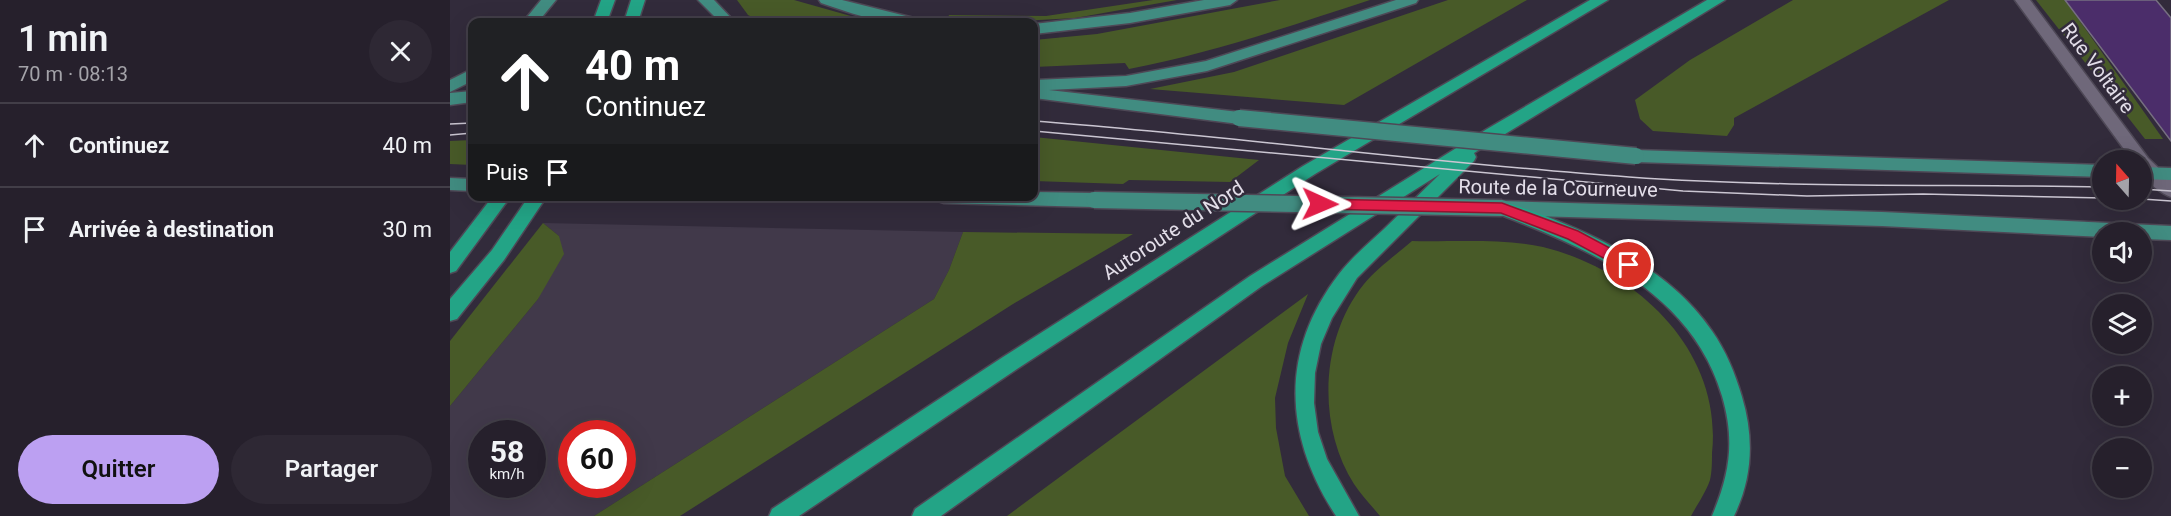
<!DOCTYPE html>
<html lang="fr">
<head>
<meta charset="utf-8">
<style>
	:root { --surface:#26202c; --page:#2e2834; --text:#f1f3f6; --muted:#a4a3a9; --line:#423e48; --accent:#bca0f2 }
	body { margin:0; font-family:Roboto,sans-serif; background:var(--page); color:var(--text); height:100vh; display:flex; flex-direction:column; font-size:22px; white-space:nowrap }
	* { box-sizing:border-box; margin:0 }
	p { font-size:20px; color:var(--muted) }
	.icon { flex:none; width:33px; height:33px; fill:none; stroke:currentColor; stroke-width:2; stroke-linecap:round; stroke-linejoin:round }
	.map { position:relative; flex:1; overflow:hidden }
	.drawer { display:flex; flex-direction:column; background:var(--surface); width:450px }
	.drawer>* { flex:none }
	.banner { position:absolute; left:18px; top:18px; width:570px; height:183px; border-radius:12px; box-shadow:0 6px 24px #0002,0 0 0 2px var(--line); background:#202124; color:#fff; overflow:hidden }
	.needle { width:39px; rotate:340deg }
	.controls { position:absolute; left:1642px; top:150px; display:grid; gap:12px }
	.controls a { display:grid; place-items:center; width:60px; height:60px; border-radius:50%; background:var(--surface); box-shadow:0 6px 24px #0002,0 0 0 2px var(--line); font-size:30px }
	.speed { position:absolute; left:18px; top:420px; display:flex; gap:12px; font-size:30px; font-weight:700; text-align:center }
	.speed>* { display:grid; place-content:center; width:78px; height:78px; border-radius:50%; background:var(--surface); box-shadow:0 6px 24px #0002,0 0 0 2px var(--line); line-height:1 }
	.speed small { font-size:15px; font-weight:400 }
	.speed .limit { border:9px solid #d22; background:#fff; color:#111 }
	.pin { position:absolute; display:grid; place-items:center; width:51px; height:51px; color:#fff; margin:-26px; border:3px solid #fff; border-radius:50%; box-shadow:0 2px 6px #0007 }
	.me { position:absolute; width:66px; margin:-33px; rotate:91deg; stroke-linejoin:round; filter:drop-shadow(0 0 4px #0008) }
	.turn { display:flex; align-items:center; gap:21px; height:126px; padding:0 18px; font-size:27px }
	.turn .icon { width:78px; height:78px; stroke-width:2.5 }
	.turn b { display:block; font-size:42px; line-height:51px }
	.then { display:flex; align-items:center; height:57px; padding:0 18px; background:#0003; gap:12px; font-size:22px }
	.round { display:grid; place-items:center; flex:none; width:63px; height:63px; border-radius:32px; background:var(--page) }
	.summary { display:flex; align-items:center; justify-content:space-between; height:102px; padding:0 18px }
	h1 { font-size:36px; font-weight:600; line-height:45px }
	.primary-button { display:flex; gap:12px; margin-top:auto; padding:12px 18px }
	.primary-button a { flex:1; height:69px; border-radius:36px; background:var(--accent); color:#111; font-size:24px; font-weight:600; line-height:69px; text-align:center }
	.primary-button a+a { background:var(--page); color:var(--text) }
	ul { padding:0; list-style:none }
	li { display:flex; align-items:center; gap:18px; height:84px; padding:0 18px; border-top:2px solid var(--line) }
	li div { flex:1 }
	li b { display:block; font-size:22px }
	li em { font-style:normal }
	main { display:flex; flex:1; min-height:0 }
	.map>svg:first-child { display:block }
</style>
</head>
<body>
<main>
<section class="drawer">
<div class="summary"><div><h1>1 min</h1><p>70 m · 08:13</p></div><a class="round"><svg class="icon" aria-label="close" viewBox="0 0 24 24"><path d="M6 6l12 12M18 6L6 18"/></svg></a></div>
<ul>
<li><svg class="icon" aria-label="ahead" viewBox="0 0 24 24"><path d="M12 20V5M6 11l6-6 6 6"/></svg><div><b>Continuez</b></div><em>40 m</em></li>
<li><svg class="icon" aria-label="arrive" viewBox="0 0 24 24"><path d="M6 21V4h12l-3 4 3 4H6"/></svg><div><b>Arrivée à destination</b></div><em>30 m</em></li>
</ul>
<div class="primary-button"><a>Quitter</a><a>Partager</a></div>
</section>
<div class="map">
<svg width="1721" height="516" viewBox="0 0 1721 516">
	<rect width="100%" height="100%" fill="#322b3b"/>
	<path fill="#41394a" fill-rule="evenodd" d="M 93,223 L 513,232 L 499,270 L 484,299 L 144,516 L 0,516 L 0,406 L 88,299 L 109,236 ZM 32,434 L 82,434 L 82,484 L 32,484 ZM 122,434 L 172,434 L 172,484 L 122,484 Z"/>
	<g fill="#485a28">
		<polygon points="287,0 344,0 422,22 311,22 298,15"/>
		<polygon points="703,0 727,0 625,18 552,22 497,20 499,15 596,16"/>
		<path d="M 830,0 L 920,0 C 840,26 762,53 679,69 L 675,63 L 584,67 L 584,40 L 647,34 Z"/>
		<polygon points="998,0 1077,0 894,105 700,89 784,72"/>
		<polygon points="1343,0 1499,0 1284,118 1284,125 1277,136 1203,131 1190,119 1185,100 1240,60"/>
		<polygon points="1586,0 1615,0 1713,139 1695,139"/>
		<polygon points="584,137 809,160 780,182 679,180 673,184 584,181"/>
		<polygon points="22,140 22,165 0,164 0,141"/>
		<polygon points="93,223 109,236 114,254 88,299 0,406 0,341"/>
		<polygon points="513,232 683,234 563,304 230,516 144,516 484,299 499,270"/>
		<path d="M 962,241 C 1003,242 1053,238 1093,247 C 1187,270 1273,351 1262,453 C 1262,461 1262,472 1260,480 C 1256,492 1247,505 1241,516 L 930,516 C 921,505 911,495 904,484 C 867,426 870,338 914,284 C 927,268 946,255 962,241 Z"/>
		<polygon points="858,294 838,343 825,398 826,428 835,476 859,516 557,516"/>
	</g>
	<polygon fill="#4b2d6a" stroke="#766f81" stroke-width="1.5" points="1615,0 1706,0 1721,18 1721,141"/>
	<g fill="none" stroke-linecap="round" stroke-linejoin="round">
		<defs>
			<path id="minor" d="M 1565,0 L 1580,0 L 1698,158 L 1721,180 L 1721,197 C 1712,194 1698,183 1693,175 C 1691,171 1692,165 1692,160 L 1682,160 Z"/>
			<g id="major">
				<polygon points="91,0 106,0 88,22 73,22"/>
				<polygon points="248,0 264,0 285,22 270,22"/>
				<path d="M 369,0 L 392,0 L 468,19 L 470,22 C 436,26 403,14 371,3 Z"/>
				<polygon points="754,0 787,0 780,5 680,23 584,34 584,24 680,13"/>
				<polygon points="946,0 968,0 966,3 757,71 676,86 599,90 789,112 795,114 797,118 795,122 789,124 584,98 584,80 676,76 756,61"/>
				<polygon points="22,69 22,81 0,92 0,80"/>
				<polygon points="22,91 22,102 0,105 0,93"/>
				<polygon points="1186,150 1653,165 1653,177 1186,162 1180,160 1178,156 1180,152"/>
				<polygon points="1692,167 1721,168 1721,180 1692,179"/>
				<polygon points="0,178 22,179 22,191 0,190"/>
				<polygon points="584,192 644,193 650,195 653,200 650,205 644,207 494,203 488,201 486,196 584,196"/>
				<polygon points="1052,201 1432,212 1721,226 1721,240 1692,239 1692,232 1653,232 1653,237 1432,226 1052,215 1046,213 1043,208 1046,203"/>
			</g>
			<g id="highway">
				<polygon points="151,0 165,0 157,22 143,22"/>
				<polygon points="181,0 195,0 188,22 174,22"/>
				<polygon points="1140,0 1158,0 865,174 567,369 349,516 319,516 322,509 553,357 853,166"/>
				<path d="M 1257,0 L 1275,0 L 1024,153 L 1026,157 L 1024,161 L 907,278 L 882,318 L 871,344 L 865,373 L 864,403 L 868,432 L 877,459 L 909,516 L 886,516 C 834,436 829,352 889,274 C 902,257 919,243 934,229 C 953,211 971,192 990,174 L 812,286 L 491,516 L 462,516 L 465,509 L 800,276 L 1037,129 Z"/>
				<polygon points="43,196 61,196 6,271 0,273 0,252"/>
				<polygon points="79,196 97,196 54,260 7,319 0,321 0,299 42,250"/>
				<path d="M 1052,201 C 1127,225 1216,263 1262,331 C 1276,351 1285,373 1292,397 C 1304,437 1303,477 1284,516 L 1262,516 C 1280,473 1285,441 1272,396 C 1241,291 1139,249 1046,213 L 1043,208 L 1046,203 Z"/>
			</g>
		</defs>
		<use href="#minor" stroke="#4e4856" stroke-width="3"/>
		<use href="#major" stroke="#4e4856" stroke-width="3"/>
		<use href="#highway" stroke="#4e4856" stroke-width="3"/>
		<use href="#minor" fill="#6f687a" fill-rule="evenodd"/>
		<use href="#major" fill="#418c81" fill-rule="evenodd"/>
		<use href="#highway" fill="#23a486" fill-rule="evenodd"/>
		<g stroke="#cbc6d2" stroke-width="1.5">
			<path d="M 584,121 C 783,136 980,163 1179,177 C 1337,188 1495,184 1653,187"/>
			<polyline points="0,124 22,123"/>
			<polyline points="584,131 1233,191 1357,196 1473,194 1653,198"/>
			<polyline points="0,135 22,133"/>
			<polyline points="1692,189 1721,191"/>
			<polyline points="1692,199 1721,201"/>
		</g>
		<defs>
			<g id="major-bridge">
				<polyline points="789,118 1186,156"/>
				<polyline points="644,200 1052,208"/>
			</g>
		</defs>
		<use href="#major-bridge" stroke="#4e4856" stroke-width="19" stroke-linecap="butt"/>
		<use href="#major-bridge" stroke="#418c81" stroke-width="16"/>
	</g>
	<polygon fill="#e11d48" stroke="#92132f" stroke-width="1.5" points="870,199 1052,203 1128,231 1184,261 1186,265 1179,271 1174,269 1118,239 1051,213 870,209 864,204"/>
	<g text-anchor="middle" stroke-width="5" stroke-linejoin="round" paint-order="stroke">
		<g font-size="20" fill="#e3dee9" stroke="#322b3b">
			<text transform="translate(1648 68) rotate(53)" y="7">Rue Voltaire</text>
			<text transform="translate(1108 188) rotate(1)" y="7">Route de la Courneuve</text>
			<text transform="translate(723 230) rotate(-33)" y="7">Autoroute du Nord</text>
		</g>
	</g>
</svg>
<div class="controls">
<a><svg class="needle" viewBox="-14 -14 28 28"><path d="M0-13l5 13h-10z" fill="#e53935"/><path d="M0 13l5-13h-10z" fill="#a4a3a9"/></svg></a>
<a><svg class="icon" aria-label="sound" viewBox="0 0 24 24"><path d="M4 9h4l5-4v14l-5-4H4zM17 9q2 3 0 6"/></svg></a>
<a><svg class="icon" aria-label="layers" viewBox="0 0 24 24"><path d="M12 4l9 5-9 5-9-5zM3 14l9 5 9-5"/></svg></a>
<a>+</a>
<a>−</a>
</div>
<div class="speed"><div>58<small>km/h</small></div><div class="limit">60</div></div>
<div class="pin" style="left:1179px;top:265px;background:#d93025"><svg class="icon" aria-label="arrive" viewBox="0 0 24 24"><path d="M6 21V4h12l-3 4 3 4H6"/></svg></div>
<svg class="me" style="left:870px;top:204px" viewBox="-20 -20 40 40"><path d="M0-17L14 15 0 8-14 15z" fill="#e11d48" stroke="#fff" stroke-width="4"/></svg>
<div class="banner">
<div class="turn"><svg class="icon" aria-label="ahead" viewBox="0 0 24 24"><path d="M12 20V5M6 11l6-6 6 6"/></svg><div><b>40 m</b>Continuez</div></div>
<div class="then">Puis<svg class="icon" aria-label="arrive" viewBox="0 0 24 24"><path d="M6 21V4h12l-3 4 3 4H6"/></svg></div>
</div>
</div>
</main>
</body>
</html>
